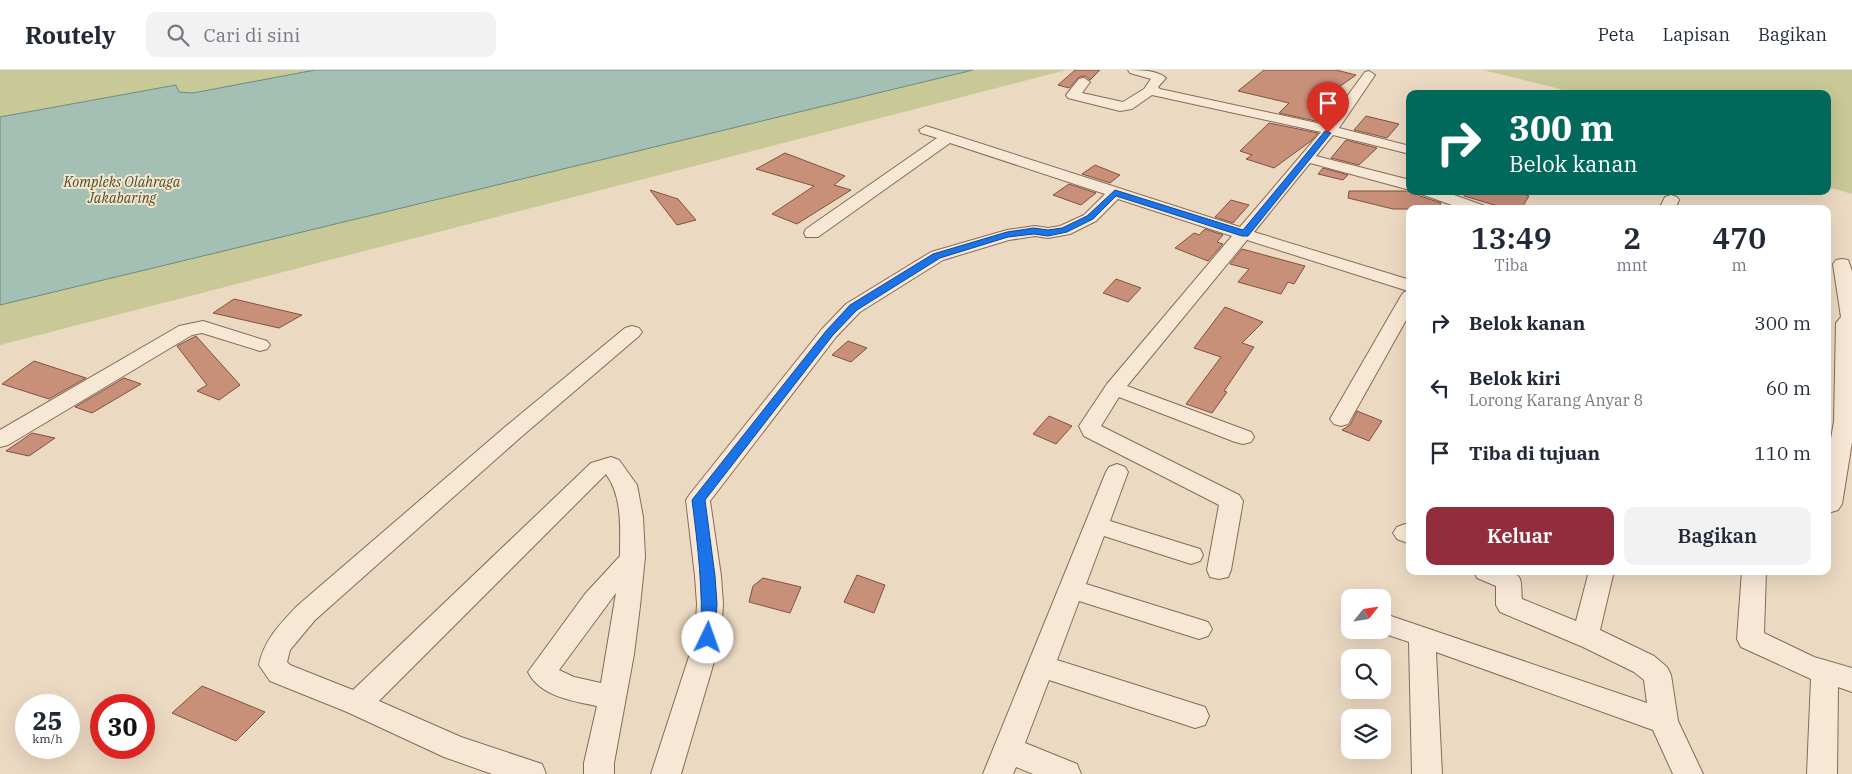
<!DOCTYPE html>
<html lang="id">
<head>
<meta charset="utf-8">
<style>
	:root { --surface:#fff; --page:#f2f2f3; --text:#1f2937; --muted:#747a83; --line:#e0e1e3; --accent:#912d3c }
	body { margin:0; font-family:"IBM Plex Serif",serif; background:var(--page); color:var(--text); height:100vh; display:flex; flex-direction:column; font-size:19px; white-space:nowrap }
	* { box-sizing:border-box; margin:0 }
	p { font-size:16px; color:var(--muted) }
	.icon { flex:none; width:28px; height:28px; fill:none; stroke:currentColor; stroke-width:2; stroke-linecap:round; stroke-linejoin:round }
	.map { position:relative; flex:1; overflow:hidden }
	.panel { position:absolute; left:1406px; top:135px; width:425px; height:370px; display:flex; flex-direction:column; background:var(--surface); border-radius:10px; box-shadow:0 5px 20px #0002 }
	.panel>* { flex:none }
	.banner { position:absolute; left:1406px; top:20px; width:425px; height:105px; border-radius:10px; box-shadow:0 5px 20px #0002; background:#00695c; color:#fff; overflow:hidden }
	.needle { width:32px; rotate:60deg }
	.controls { position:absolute; left:1341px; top:519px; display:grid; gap:10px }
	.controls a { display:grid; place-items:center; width:50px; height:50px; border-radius:10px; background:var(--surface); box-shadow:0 5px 20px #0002; font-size:25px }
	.speed { position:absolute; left:15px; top:624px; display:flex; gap:10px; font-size:25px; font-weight:700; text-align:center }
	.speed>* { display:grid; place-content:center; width:65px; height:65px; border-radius:50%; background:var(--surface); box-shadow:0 5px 20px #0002; line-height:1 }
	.speed small { font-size:12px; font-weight:400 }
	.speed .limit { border:8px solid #d22; background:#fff; color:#111 }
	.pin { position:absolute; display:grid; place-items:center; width:42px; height:42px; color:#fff; margin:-51px -21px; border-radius:50% 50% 50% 0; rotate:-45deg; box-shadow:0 0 5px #0007 }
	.pin .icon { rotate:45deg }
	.me { position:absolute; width:55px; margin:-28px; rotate:3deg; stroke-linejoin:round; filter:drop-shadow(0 0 4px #0008) }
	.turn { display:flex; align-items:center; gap:18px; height:105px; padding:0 20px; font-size:22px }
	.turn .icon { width:65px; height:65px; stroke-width:2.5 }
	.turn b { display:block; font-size:35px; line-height:42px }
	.eta { display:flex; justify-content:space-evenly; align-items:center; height:85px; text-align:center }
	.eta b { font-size:30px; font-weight:600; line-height:35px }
	.primary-button { display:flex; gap:10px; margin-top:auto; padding:10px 20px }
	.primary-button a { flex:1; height:58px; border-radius:10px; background:var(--accent); color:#fff; font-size:20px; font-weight:600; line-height:58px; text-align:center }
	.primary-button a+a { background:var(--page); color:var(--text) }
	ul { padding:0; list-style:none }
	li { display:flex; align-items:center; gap:15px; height:65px; padding:0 20px }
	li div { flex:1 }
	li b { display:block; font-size:19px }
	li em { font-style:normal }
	header { display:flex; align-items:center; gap:30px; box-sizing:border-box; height:70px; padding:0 25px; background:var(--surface); border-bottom:1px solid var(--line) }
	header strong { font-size:24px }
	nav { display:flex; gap:28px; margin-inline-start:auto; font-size:18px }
	.search { width:350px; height:45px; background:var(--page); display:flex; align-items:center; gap:12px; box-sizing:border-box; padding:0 18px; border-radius:10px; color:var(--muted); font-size:19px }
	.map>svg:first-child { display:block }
</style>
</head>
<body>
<header>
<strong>Routely</strong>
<div class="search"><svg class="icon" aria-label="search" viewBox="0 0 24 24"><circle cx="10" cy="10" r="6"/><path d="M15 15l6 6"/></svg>Cari di sini</div>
<nav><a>Peta</a><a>Lapisan</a><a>Bagikan</a></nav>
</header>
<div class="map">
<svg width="1852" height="704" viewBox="0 0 1852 704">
	<rect width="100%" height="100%" fill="#ecd9c2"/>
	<g fill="#c9c897">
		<polygon points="0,0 1066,0 0,275"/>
		<polygon points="1483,0 1852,0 1852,124 1828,117 1828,24 1570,24 1560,19"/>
	</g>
	<polygon fill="#a4bfb3" stroke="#6c8c7f" points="315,0 973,0 0,235 0,47 176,15 179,22 193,23"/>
	<g fill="#c88f79" stroke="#835141">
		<polygon points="1075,0 1100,0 1090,10 1085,6 1079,7 1069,18 1058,15"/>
		<polygon points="1264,0 1336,0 1356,5 1319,31 1338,35 1325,53 1279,43 1289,33 1238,21"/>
		<polygon points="1366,46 1399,54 1387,68 1354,60"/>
		<polygon points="1269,53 1318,63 1311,71 1274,98 1246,89 1252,85 1240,81"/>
		<polygon points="1346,70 1377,78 1359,95 1331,88"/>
		<polygon points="785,83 845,106 834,115 851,120 797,154 772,144 814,116 756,99"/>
		<polygon points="1095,95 1120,105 1110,113 1082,104"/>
		<polygon points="1323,98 1348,105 1343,110 1318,104"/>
		<polygon points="1069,114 1096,123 1081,135 1053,125"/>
		<polygon points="650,120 678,129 696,150 677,155"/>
		<polygon points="1349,121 1417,121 1420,126 1441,133 1438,139 1393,139 1348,128"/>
		<polygon points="1464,121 1515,121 1529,126 1521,139 1508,139 1464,126"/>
		<polygon points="1231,130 1249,135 1233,153 1215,147"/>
		<polygon points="1205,159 1223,165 1217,172 1223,174 1208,191 1175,178 1194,163 1199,165"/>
		<polygon points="1242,179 1279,189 1305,196 1294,214 1288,212 1281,224 1238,212 1249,199 1230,194"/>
		<polygon points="1116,209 1141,218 1128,232 1103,223"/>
		<polygon points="234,229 302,245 279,258 213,243"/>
		<polygon points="1225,237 1263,252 1242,273 1254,277 1224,321 1227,322 1212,343 1186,334 1221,287 1194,278"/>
		<polygon points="196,266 240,315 219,330 197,321 207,315 177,276"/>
		<polygon points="848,271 867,278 851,292 832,285"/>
		<polygon points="34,291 86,308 49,329 2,314"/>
		<polygon points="124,308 141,314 92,343 75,337"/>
		<polygon points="1357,341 1382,351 1369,371 1342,360 1350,355"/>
		<polygon points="1049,346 1072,356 1056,374 1033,364"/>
		<polygon points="32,363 55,368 29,386 6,381"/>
		<polygon points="857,505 885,515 874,543 844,532"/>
		<polygon points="763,508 801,517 790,543 749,532 753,516"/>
		<polygon points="202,616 265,642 236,671 172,643"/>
	</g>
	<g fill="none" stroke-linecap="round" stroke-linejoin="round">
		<defs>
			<g id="minor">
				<path d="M 1128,0 C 1140,0 1157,0 1166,8 L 1158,17 L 1160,19 L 1326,55 L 1365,2 L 1369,1 L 1375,5 L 1339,58 L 1410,76 L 1410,84 L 1333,65 L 1316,86 L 1410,110 L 1410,120 L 1310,93 L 1254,162 L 1410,210 L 1410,243 L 1348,354 L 1341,356 L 1334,354 L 1330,349 L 1401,226 L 1404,222 L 1408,221 L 1247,170 L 1127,316 L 1251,362 L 1254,367 L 1251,372 L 1243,374 L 1235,372 L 1119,327 L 1101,356 L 1239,425 L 1243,431 L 1231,500 L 1228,507 L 1219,509 L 1210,507 L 1207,500 L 1219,435 L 1084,366 L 1079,356 L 1107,314 L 1232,166 L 1118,129 L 1096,151 L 1070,164 L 1048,168 L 1035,166 L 1009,170 L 943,190 L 860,242 L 836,267 L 710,431 L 721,506 L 723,534 L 721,568 L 681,704 L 651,704 L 695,568 L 697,534 L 695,506 L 686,430 L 690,424 L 822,259 L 846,234 L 931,182 L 1007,160 L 1035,156 L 1048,158 L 1060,156 L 1084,145 L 1105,124 L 950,73 L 818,167 L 806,167 L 804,163 L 806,159 L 937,68 L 921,63 L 919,60 L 926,56 L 1240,157 L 1321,62 L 1152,25 L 1132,39 L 1120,41 L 1068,28 L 1066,25 L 1079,9 L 1084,8 L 1090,12 L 1082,23 L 1123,32 L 1144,19 L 1151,9 L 1130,3 Z"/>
				<polygon points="1419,121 1443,121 1485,136 1487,139 1463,139 1421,124"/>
				<polygon points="1671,125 1677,127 1679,130 1675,139 1659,139 1665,127"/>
				<polygon points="1842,189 1848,190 1852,201 1852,372 1842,434 1838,440 1828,443 1828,387 1834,351 1836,253 1841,247 1833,194 1836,190"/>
				<polygon points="203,251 267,271 270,275 267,279 260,281 202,263 192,265 8,375 0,377 0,360 179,256"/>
				<path d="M 632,256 L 639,258 L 642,262 L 639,266 L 521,367 L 315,550 L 290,580 L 287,592 L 290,595 L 353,620 L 591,393 L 611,387 L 619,390 L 637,415 L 643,447 L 645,487 L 640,536 L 634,584 L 614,693 L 614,704 L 584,704 L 584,693 L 597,636 C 572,631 540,626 528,602 L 585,524 L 620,486 C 620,458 623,428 606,404 L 379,631 L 461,667 L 542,694 L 546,704 L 492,704 L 444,687 L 347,642 L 270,611 L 259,595 C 264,570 280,554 297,536 L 505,357 L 625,258 ZM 616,523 L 601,613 L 574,607 L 559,600 Z"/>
				<polygon points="1117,394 1125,397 1128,402 1110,451 1200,479 1203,485 1200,491 1191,494 1104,466 1086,514 1208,552 1212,559 1208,566 1199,569 1079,531 1057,590 1205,637 1209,646 1205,655 1195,658 1049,610 1025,673 1077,694 1081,704 1033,704 1016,697 1013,704 983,704 1106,402 1109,397"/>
				<polygon points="1405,454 1410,456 1410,474 1397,469 1393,463 1397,457"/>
				<path d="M 1474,501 C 1486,501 1514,496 1520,509 C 1522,515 1521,523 1522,529 L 1576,551 L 1589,501 L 1614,501 L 1600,560 L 1654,586 L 1667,597 L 1671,605 L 1678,651 L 1703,704 L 1673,704 L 1653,660 L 1436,582 L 1442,704 L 1412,704 L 1409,572 L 1373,560 L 1382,560 L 1382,543 L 1647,633 L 1644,610 L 1634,602 L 1583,577 L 1500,542 L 1496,535 L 1496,516 L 1477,508 Z"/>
				<polygon points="1742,501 1766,501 1764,563 1814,587 1852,598 1852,622 1838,617 1837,704 1807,704 1811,609 1741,577 1737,569"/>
			</g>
		</defs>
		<use href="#minor" stroke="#856b5a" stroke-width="2"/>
		<use href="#minor" fill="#f7e8d5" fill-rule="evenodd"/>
	</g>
	<path fill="#1a73e8" stroke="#114b97" d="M 1325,61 L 1331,63 L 1248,166 L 1242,166 L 1116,126 L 1093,149 L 1067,162 L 1048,166 L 1034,164 L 1008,167 L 940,188 L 857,240 L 833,265 L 705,430 L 715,506 L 717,534 L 715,568 L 713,572 L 708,574 L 703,572 L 701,568 C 703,521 698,476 692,430 L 826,261 L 850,235 L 933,184 L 1007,162 L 1034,158 L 1048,160 L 1062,158 L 1087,146 L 1115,120 L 1243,160 Z"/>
	<g text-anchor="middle" stroke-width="4" stroke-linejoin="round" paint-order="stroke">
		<g font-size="14" font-style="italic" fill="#4c5125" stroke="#f4e5d1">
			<text x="122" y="117">Kompleks Olahraga<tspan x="122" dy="16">Jakabaring</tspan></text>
		</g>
	</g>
</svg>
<div class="controls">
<a><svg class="needle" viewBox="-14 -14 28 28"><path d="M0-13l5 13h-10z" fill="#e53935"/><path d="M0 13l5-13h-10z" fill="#747a83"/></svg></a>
<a><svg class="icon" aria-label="search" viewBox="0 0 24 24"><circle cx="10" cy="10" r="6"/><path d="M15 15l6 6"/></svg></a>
<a><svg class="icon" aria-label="layers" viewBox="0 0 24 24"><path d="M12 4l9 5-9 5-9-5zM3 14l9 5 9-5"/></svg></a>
</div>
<div class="speed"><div>25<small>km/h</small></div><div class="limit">30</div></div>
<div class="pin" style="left:1328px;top:63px;background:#d93025"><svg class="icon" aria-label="arrive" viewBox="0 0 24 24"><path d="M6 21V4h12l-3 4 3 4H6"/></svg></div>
<svg class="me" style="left:708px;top:568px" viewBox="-20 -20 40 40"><circle r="19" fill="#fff"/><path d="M0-13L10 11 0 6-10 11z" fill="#1a73e8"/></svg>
<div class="banner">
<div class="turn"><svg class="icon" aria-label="right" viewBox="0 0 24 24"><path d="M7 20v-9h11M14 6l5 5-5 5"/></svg><div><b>300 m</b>Belok kanan</div></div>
</div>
<section class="panel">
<div class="eta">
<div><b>13:49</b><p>Tiba</p></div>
<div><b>2</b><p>mnt</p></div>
<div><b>470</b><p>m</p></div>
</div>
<ul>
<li><svg class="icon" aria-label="right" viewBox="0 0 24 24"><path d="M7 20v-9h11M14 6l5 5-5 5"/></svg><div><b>Belok kanan</b></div><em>300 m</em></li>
<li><svg class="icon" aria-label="left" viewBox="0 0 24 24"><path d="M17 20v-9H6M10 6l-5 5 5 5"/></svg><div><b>Belok kiri</b><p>Lorong Karang Anyar 8</p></div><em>60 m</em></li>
<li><svg class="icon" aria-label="arrive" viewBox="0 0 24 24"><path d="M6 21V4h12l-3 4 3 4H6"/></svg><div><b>Tiba di tujuan</b></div><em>110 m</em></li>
</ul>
<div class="primary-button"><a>Keluar</a><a>Bagikan</a></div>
</section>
</div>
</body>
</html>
